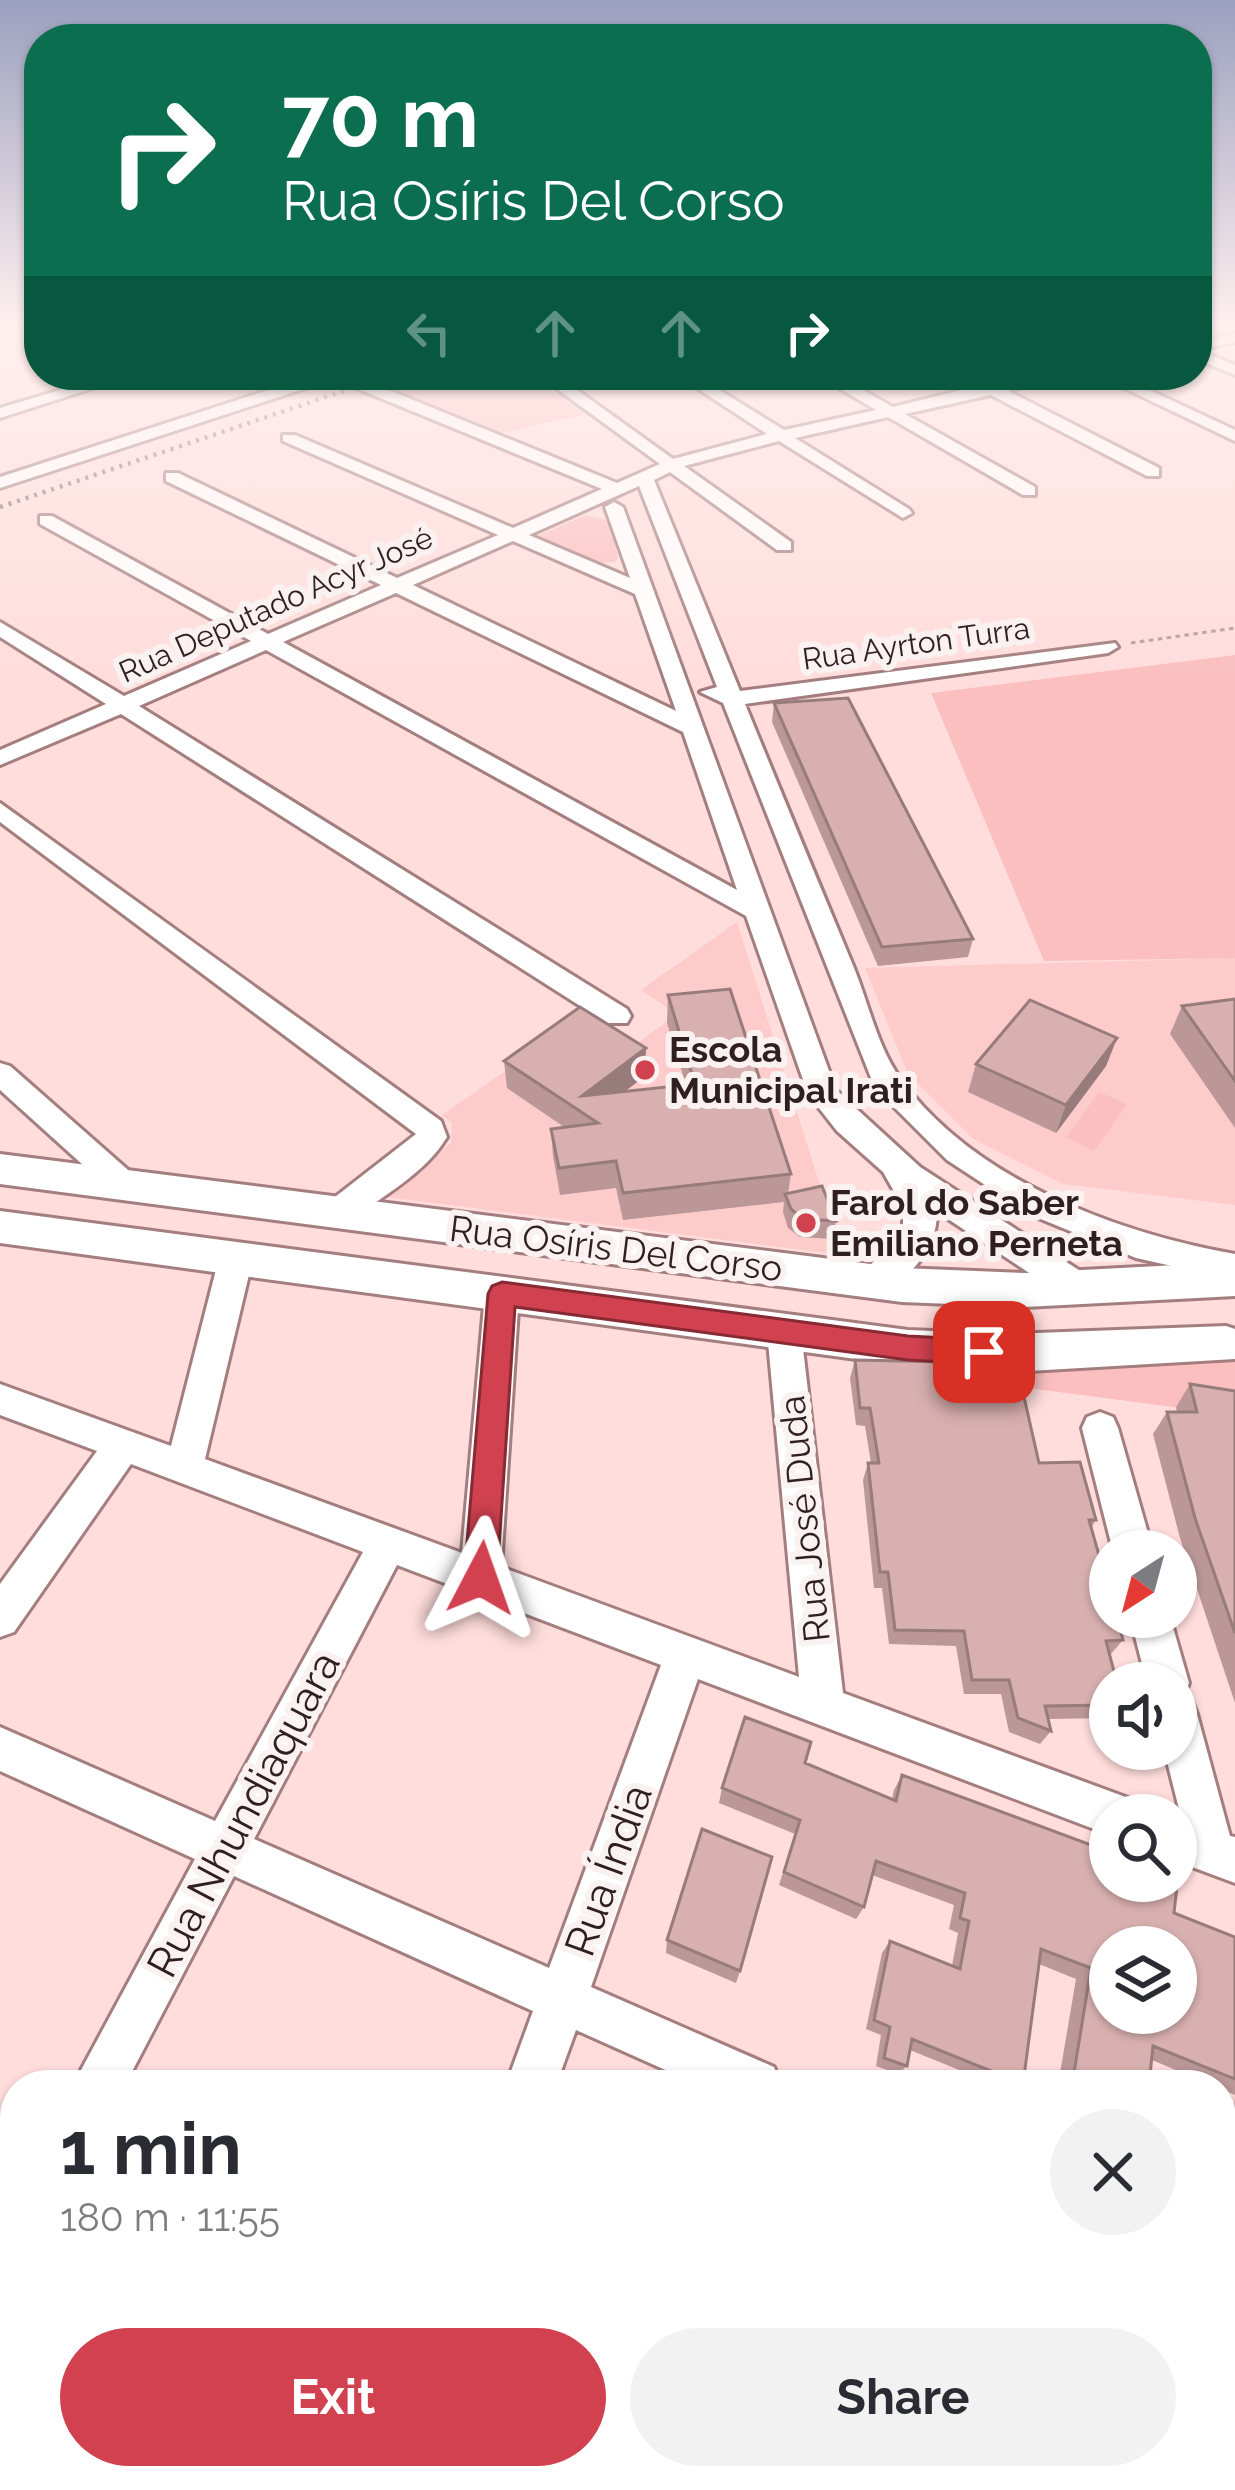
<!DOCTYPE html>
<html lang="en">
<head>
<meta charset="utf-8">
<style>
	:root { --surface:#fff; --page:#f2f2f3; --text:#2b2b33; --muted:#7c7c81; --accent:#d14150 }
	body { margin:0; font-family:Raleway,sans-serif; background:var(--page); color:var(--text); height:100vh; display:flex; flex-direction:column; font-size:45px; white-space:nowrap }
	* { box-sizing:border-box; margin:0 }
	p { font-size:39px; color:var(--muted) }
	.icon { flex:none; width:66px; height:66px; fill:none; stroke:currentColor; stroke-width:2; stroke-linecap:round; stroke-linejoin:round }
	.map { position:relative; flex:1; overflow:hidden }
	.side { position:absolute; left:0px; top:2070px; width:1236px; height:420px; display:flex; flex-direction:column; background:var(--surface); border-radius:48px 48px 0 0; box-shadow:0 3px 9px #0004 }
	.side>* { flex:none }
	.guide { position:absolute; left:24px; top:24px; width:1188px; height:366px; border-radius:48px; box-shadow:0 3px 9px #0004; background:#0b6e4f; color:#fff; overflow:hidden }
	.needle { width:78px; rotate:216deg }
	.buttons { position:absolute; left:1089px; top:1530px; display:grid; gap:24px }
	.buttons a { display:grid; place-items:center; width:108px; height:108px; border-radius:50%; background:var(--surface); box-shadow:0 3px 9px #0004; font-size:60px }
	.pin { position:absolute; display:grid; place-items:center; width:102px; height:102px; color:#fff; margin:-51px; border-radius:24px; box-shadow:0 6px 18px #0006 }
	.me { position:absolute; width:132px; margin:-66px; rotate:4deg; stroke-linejoin:round; filter:drop-shadow(0 0 9px #0008) }
	.turn { display:flex; align-items:center; gap:42px; height:252px; padding:0 60px; font-size:54px }
	.turn .icon { width:156px; height:156px; stroke-width:2.5 }
	.turn b { display:block; font-size:84px; line-height:102px }
	.lanes { display:flex; align-items:center; height:114px; padding:0 60px; background:#0003; justify-content:center; gap:60px; direction:ltr }
	.lanes .off { opacity:.35 }
	.round { display:grid; place-items:center; flex:none; width:126px; height:126px; border-radius:63px; background:var(--page) }
	.head { display:flex; align-items:center; justify-content:space-between; height:204px; padding:0 60px }
	h1 { font-size:72px; font-weight:700; line-height:90px }
	.primary-button { display:flex; gap:24px; margin-top:auto; padding:24px 60px }
	.primary-button a { flex:1; height:138px; border-radius:72px; background:var(--accent); color:#fff; font-size:48px; font-weight:700; line-height:138px; text-align:center }
	.primary-button a+a { background:var(--page); color:var(--text) }
	.map>svg:first-child { display:block }
</style>
</head>
<body>
<div class="map">
<svg width="1235" height="2490" viewBox="0 0 1235 2490">
	<rect width="100%" height="100%" fill="#ffdddc"/>
	<g fill="#fecbcb">
		<polygon points="737,922 842,1255 385,1197 451,1143 452,1123 442,1115 583,1017 632,1047 677,1014 641,990"/>
		<polygon points="1235,958 1235,1205 1063,1184 973,1139 908,1074 865,968"/>
	</g>
	<g fill="#fbbfbf">
		<polygon points="459,375 530,375 585,414 494,435 384,392"/>
		<polygon points="585,515 610,521 618,558 615,562 596,563 538,536"/>
		<polygon points="1235,655 1235,958 1044,961 931,693"/>
		<polygon points="1099,1092 1127,1104 1094,1151 1066,1137"/>
		<polygon points="1235,1357 1235,1415 959,1379 955,1366"/>
	</g>
	<g fill="none" stroke-linecap="round" stroke-linejoin="round">
		<g stroke="#c88182" stroke-width="4.5">
			<polyline points="368,375 374,376"/>
			<polyline points="389,383 396,383"/>
			<polyline points="408,383 447,375"/>
		</g>
		<defs>
			<g id="minor">
				<polygon points="1235,334 1235,342 1199,350 1235,365 1235,375 1197,359 1197,342"/>
				<polygon points="110,375 134,375 0,418 0,408"/>
				<path d="M 315,375 L 352,375 L 617,483 L 660,464 L 538,375 L 556,375 L 673,459 L 767,434 L 677,375 L 695,375 L 784,430 L 876,410 L 817,375 L 836,375 L 893,407 L 990,383 L 1069,375 L 1008,391 L 1159,468 L 1159,476 L 1147,476 L 991,395 L 905,414 L 1035,487 L 1035,495 L 1023,495 L 888,417 L 795,438 L 909,509 L 912,513 L 903,518 L 779,441 L 684,466 L 791,542 L 791,550 L 777,550 L 670,472 L 654,480 L 740,691 L 1115,643 L 1118,647 L 1108,653 L 745,704 C 781,792 817,880 854,968 C 868,1002 878,1048 900,1078 C 973,1180 1117,1233 1235,1254 L 1235,1280 L 1136,1258 L 1031,1215 L 947,1160 L 875,1088 L 723,703 L 700,692 L 717,687 L 639,486 L 529,535 L 630,578 L 605,507 L 614,502 L 623,507 L 836,1090 L 920,1167 L 1091,1278 L 1096,1288 L 1091,1298 L 1079,1302 L 1067,1298 L 936,1211 C 942,1247 895,1303 858,1290 L 853,1281 L 903,1234 L 903,1207 L 883,1172 L 837,1131 L 808,1094 L 746,916 L 266,650 L 139,706 L 627,1009 L 631,1016 L 627,1023 L 607,1023 L 121,714 L 0,765 L 0,750 L 106,704 L 0,637 L 0,622 L 124,696 L 251,641 L 40,524 L 40,516 L 52,516 L 268,634 L 381,585 L 166,481 L 166,473 L 178,473 L 397,578 L 498,535 L 283,441 L 283,435 L 295,435 L 513,528 L 602,489 L 334,379 L 0,488 L 0,477 ZM 513,541 L 635,594 L 676,711 L 413,585 ZM 396,593 L 683,732 L 737,890 L 283,642 Z"/>
				<polygon points="1097,375 1117,375 1235,430 1235,441"/>
				<path d="M 0,803 L 441,1121 L 447,1137 C 426,1173 381,1197 348,1222 L 337,1225 L 326,1222 L 321,1213 L 326,1204 L 416,1134 L 0,822 Z"/>
				<polygon points="0,1063 10,1066 136,1177 141,1185 136,1193 114,1193 0,1090"/>
				<path d="M 236,1245 L 248,1249 L 253,1258 L 205,1459 L 462,1553 L 485,1294 L 490,1284 L 502,1280 L 514,1284 L 519,1294 L 501,1567 L 799,1677 L 767,1331 L 772,1321 L 784,1317 L 796,1321 L 801,1331 L 843,1693 L 1131,1799 L 1137,1815 L 1110,1815 L 1110,1835 L 698,1679 L 591,1987 L 774,2067 L 781,2085 L 699,2085 L 576,2030 L 556,2085 L 506,2085 L 533,2011 L 234,1876 L 125,2085 L 73,2085 L 195,1859 L 0,1771 L 0,1727 L 215,1821 L 363,1552 L 131,1464 L 14,1632 L 0,1637 L 0,1584 L 97,1451 L 0,1415 L 0,1384 L 171,1446 L 219,1258 L 224,1249 ZM 397,1565 L 661,1665 L 549,1968 L 254,1839 Z"/>
				<polygon points="1100,1412 1113,1417 1118,1428 1153,1551 1113,1551 1082,1428 1087,1417"/>
				<polygon points="1130,1617 1170,1617 1189,1683 1184,1696 1191,1699 1197,1714 1230,1836 1235,1837 1235,1883 1176,1861 1176,1815 1181,1817 1164,1749 1176,1749 1176,1683 1147,1683"/>
				<polygon points="15,2213 15,2289 0,2295 0,2219"/>
				<polygon points="1221,2265 1235,2271 1235,2325 1221,2320"/>
				<polygon points="361,2475 419,2475 413,2490 355,2490"/>
			</g>
			<g id="major">
				<polygon points="0,1154 902,1268 1025,1273 1235,1262 1235,1296 1025,1307 902,1302 0,1184"/>
				<polygon points="0,1211 908,1330 1010,1334 1226,1326 1235,1329 1235,1359 1010,1372 908,1366 0,1243"/>
			</g>
		</defs>
		<use href="#minor" stroke="#a47e7e" stroke-width="6"/>
		<use href="#major" stroke="#a47e7e" stroke-width="6"/>
		<polyline stroke="#b69b9a" stroke-width="3" stroke-dasharray="4.5 4.5" stroke-linecap="butt" points="1131,643 1235,628"/>
		<use href="#minor" fill="#fff" fill-rule="evenodd"/>
		<use href="#major" fill="#fff" fill-rule="evenodd"/>
		<polyline stroke="#897171" stroke-width="4.5" stroke-dasharray="3 6" stroke-linecap="butt" points="0,507 391,375"/>
	</g>
	<g fill="#bb9797">
		<polygon points="774,703 973,939 968,957 878,966 772,722"/>
		<polygon points="668,995 791,1174 788,1194 836,1221 833,1239 800,1237 788,1228 783,1212 784,1202 623,1220 616,1188 560,1195 553,1156 551,1129 564,1127 507,1088 504,1061 645,1076 625,1091 686,1085 667,1023"/>
		<polygon points="1235,999 1235,1128 1170,1034 1182,1006"/>
		<polygon points="1117,1038 1106,1066 1056,1133 968,1092 976,1064"/>
		<polygon points="855,1360 955,1397 1039,1463 1096,1520 1091,1528 1123,1640 1110,1655 1110,1718 1048,1719 1051,1731 1040,1744 1009,1732 1001,1694 964,1694 956,1646 889,1644 882,1588 874,1588 863,1480 868,1463 871,1463 865,1426 856,1425 850,1378"/>
		<polygon points="1190,1384 1235,1391 1235,1703 1180,1538 1153,1434 1167,1412 1177,1412 1176,1407"/>
		<polygon points="805,1763 892,1799 894,1790 902,1775 1174,1913 1235,1937 1235,2226 1221,2227 1221,2156 1232,2161 1235,2095 1221,2089 1221,2085 1211,2085 1152,2060 1149,2085 1058,2085 1076,1979 1039,1964 1023,2084 1020,2085 996,2085 910,2050 907,2066 898,2074 876,2066 881,2035 866,2029 882,1953 890,1941 952,1966 958,1933 949,1929 954,1905 872,1875 864,1907 856,1919 779,1885 795,1834 719,1803 722,1788"/>
		<polygon points="667,1940 740,1971 736,1983 666,1953"/>
	</g>
	<g fill="#987b7b">
		<polygon points="1117,1038 1106,1066 1056,1133 1066,1105"/>
		<polygon points="646,1048 645,1076 590,1118 582,1096"/>
	</g>
	<g fill="#d9b0b0" stroke="#987b7b" stroke-width="3" fill-rule="evenodd">
		<polygon points="848,698 973,939 882,947 774,703"/>
		<polygon points="730,989 791,1174 623,1193 616,1161 559,1168 551,1129 598,1123 504,1061 580,1007 646,1048 582,1096 695,1084 668,995"/>
		<polygon points="1235,999 1235,1081 1182,1006"/>
		<polygon points="1030,1000 1117,1038 1066,1105 976,1064"/>
		<polygon points="822,1186 836,1221 803,1219 791,1209 785,1194"/>
		<polygon points="855,1360 949,1362 955,1397 1024,1397 1039,1463 1080,1462 1096,1520 1089,1520 1110,1594 1110,1617 1117,1617 1123,1640 1106,1641 1117,1683 1110,1683 1110,1705 1045,1706 1051,1731 1018,1718 1009,1680 972,1680 964,1631 895,1630 888,1572 880,1572 868,1463 879,1463 870,1408 860,1408"/>
		<polygon points="1190,1384 1235,1391 1235,1633 1195,1518 1167,1412 1197,1412"/>
		<path d="M 745,1717 L 811,1742 L 805,1763 L 896,1801 L 902,1775 L 1110,1852 L 1110,1881 L 1176,1881 L 1176,1876 L 1178,1877 L 1174,1913 L 1235,1937 L 1235,2079 L 1153,2046 L 1149,2085 L 1072,2085 L 1091,1968 L 1041,1949 L 1023,2084 L 912,2039 L 907,2066 L 884,2058 L 890,2027 L 874,2020 L 890,1941 L 960,1969 L 969,1921 L 960,1918 L 965,1893 L 876,1861 L 864,1907 L 784,1872 L 800,1820 L 722,1788 ZM 1110,1947 L 1176,1947 L 1176,2013 L 1110,2013 Z"/>
		<polygon points="702,1829 772,1857 740,1971 667,1940"/>
		<polygon points="1221,2156 1235,2163 1235,2224 1221,2217"/>
	</g>
	<linearGradient id="sky" x2="0" y2="1"><stop stop-color="#9ba0bf"/><stop offset="0.48" stop-color="#fff0ef"/><stop offset="1" stop-color="#fff0ef" stop-opacity="0"/></linearGradient>
	<rect width="1235" height="675" fill="url(#sky)"/>
	<polygon fill="#d14150" stroke="#882a34" stroke-width="3" points="502,1282 908,1336 984,1340 995,1344 999,1352 995,1361 984,1364 908,1360 515,1307 497,1578 492,1589 481,1594 469,1589 464,1578 488,1294 492,1286"/>
	<g fill="#d14150" stroke="#faf1f1" stroke-width="4.5">
		<circle cx="645" cy="1070" r="12"/>
		<circle cx="806" cy="1223" r="12"/>
	</g>
	<g text-anchor="middle" stroke-width="12" stroke-linejoin="round" paint-order="stroke">
		<g font-size="30" fill="#2f1f1f" stroke="#faf1f1">
			<text transform="translate(276 605) rotate(-24)" y="10">Rua Deputado Acyr José</text>
			<text transform="translate(916 644) rotate(-8)" y="10">Rua Ayrton Turra</text>
		</g>
		<g font-size="36" font-weight="bold" fill="#2f1f1f" stroke="#faf1f1" text-anchor="start">
			<text x="669" y="1062">Escola<tspan x="669" dy="41">Municipal Irati</tspan></text>
			<text x="830" y="1215">Farol do Saber<tspan x="830" dy="41">Emiliano Perneta</tspan></text>
		</g>
		<g font-size="36" fill="#2f1f1f" stroke="#faf1f1">
			<text transform="translate(616 1248) rotate(7)" y="13">Rua Osíris Del Corso</text>
			<text transform="translate(804 1519) rotate(-96)" y="13">Rua José Duda</text>
		</g>
		<g font-size="42" fill="#2f1f1f" stroke="#faf1f1">
			<text transform="translate(243 1814) rotate(-62)" y="15">Rua Nhundiaquara</text>
			<text transform="translate(608 1870) rotate(-70)" y="15">Rua Índia</text>
		</g>
	</g>
</svg>
<div class="buttons">
<a><svg class="needle" viewBox="-14 -14 28 28"><path d="M0-13l5 13h-10z" fill="#e53935"/><path d="M0 13l5-13h-10z" fill="#7c7c81"/></svg></a>
<a><svg class="icon" aria-label="sound" viewBox="0 0 24 24"><path d="M4 9h4l5-4v14l-5-4H4zM17 9q2 3 0 6"/></svg></a>
<a><svg class="icon" aria-label="search" viewBox="0 0 24 24"><circle cx="10" cy="10" r="6"/><path d="M15 15l6 6"/></svg></a>
<a><svg class="icon" aria-label="layers" viewBox="0 0 24 24"><path d="M12 4l9 5-9 5-9-5zM3 14l9 5 9-5"/></svg></a>
</div>
<div class="pin" style="left:984px;top:1352px;background:#d93025"><svg class="icon" aria-label="arrive" viewBox="0 0 24 24"><path d="M6 21V4h12l-3 4 3 4H6"/></svg></div>
<svg class="me" style="left:481px;top:1578px" viewBox="-20 -20 40 40"><path d="M0-17L14 15 0 8-14 15z" fill="#d14150" stroke="#fff" stroke-width="4"/></svg>
<div class="guide">
<div class="turn"><svg class="icon" aria-label="right" viewBox="0 0 24 24"><path d="M7 20v-9h11M14 6l5 5-5 5"/></svg><div><b>70 m</b>Rua Osíris Del Corso</div></div>
<div class="lanes"><svg class="icon off" aria-label="left" viewBox="0 0 24 24"><path d="M17 20v-9H6M10 6l-5 5 5 5"/></svg><svg class="icon off" aria-label="ahead" viewBox="0 0 24 24"><path d="M12 20V5M6 11l6-6 6 6"/></svg><svg class="icon off" aria-label="ahead" viewBox="0 0 24 24"><path d="M12 20V5M6 11l6-6 6 6"/></svg><svg class="icon" aria-label="right" viewBox="0 0 24 24"><path d="M7 20v-9h11M14 6l5 5-5 5"/></svg></div>
</div>
<section class="side">
<div class="head"><div><h1>1 min</h1><p>180 m · 11:55</p></div><a class="round"><svg class="icon" aria-label="close" viewBox="0 0 24 24"><path d="M6 6l12 12M18 6L6 18"/></svg></a></div>
<div class="primary-button"><a>Exit</a><a>Share</a></div>
</section>
</div>
</body>
</html>
